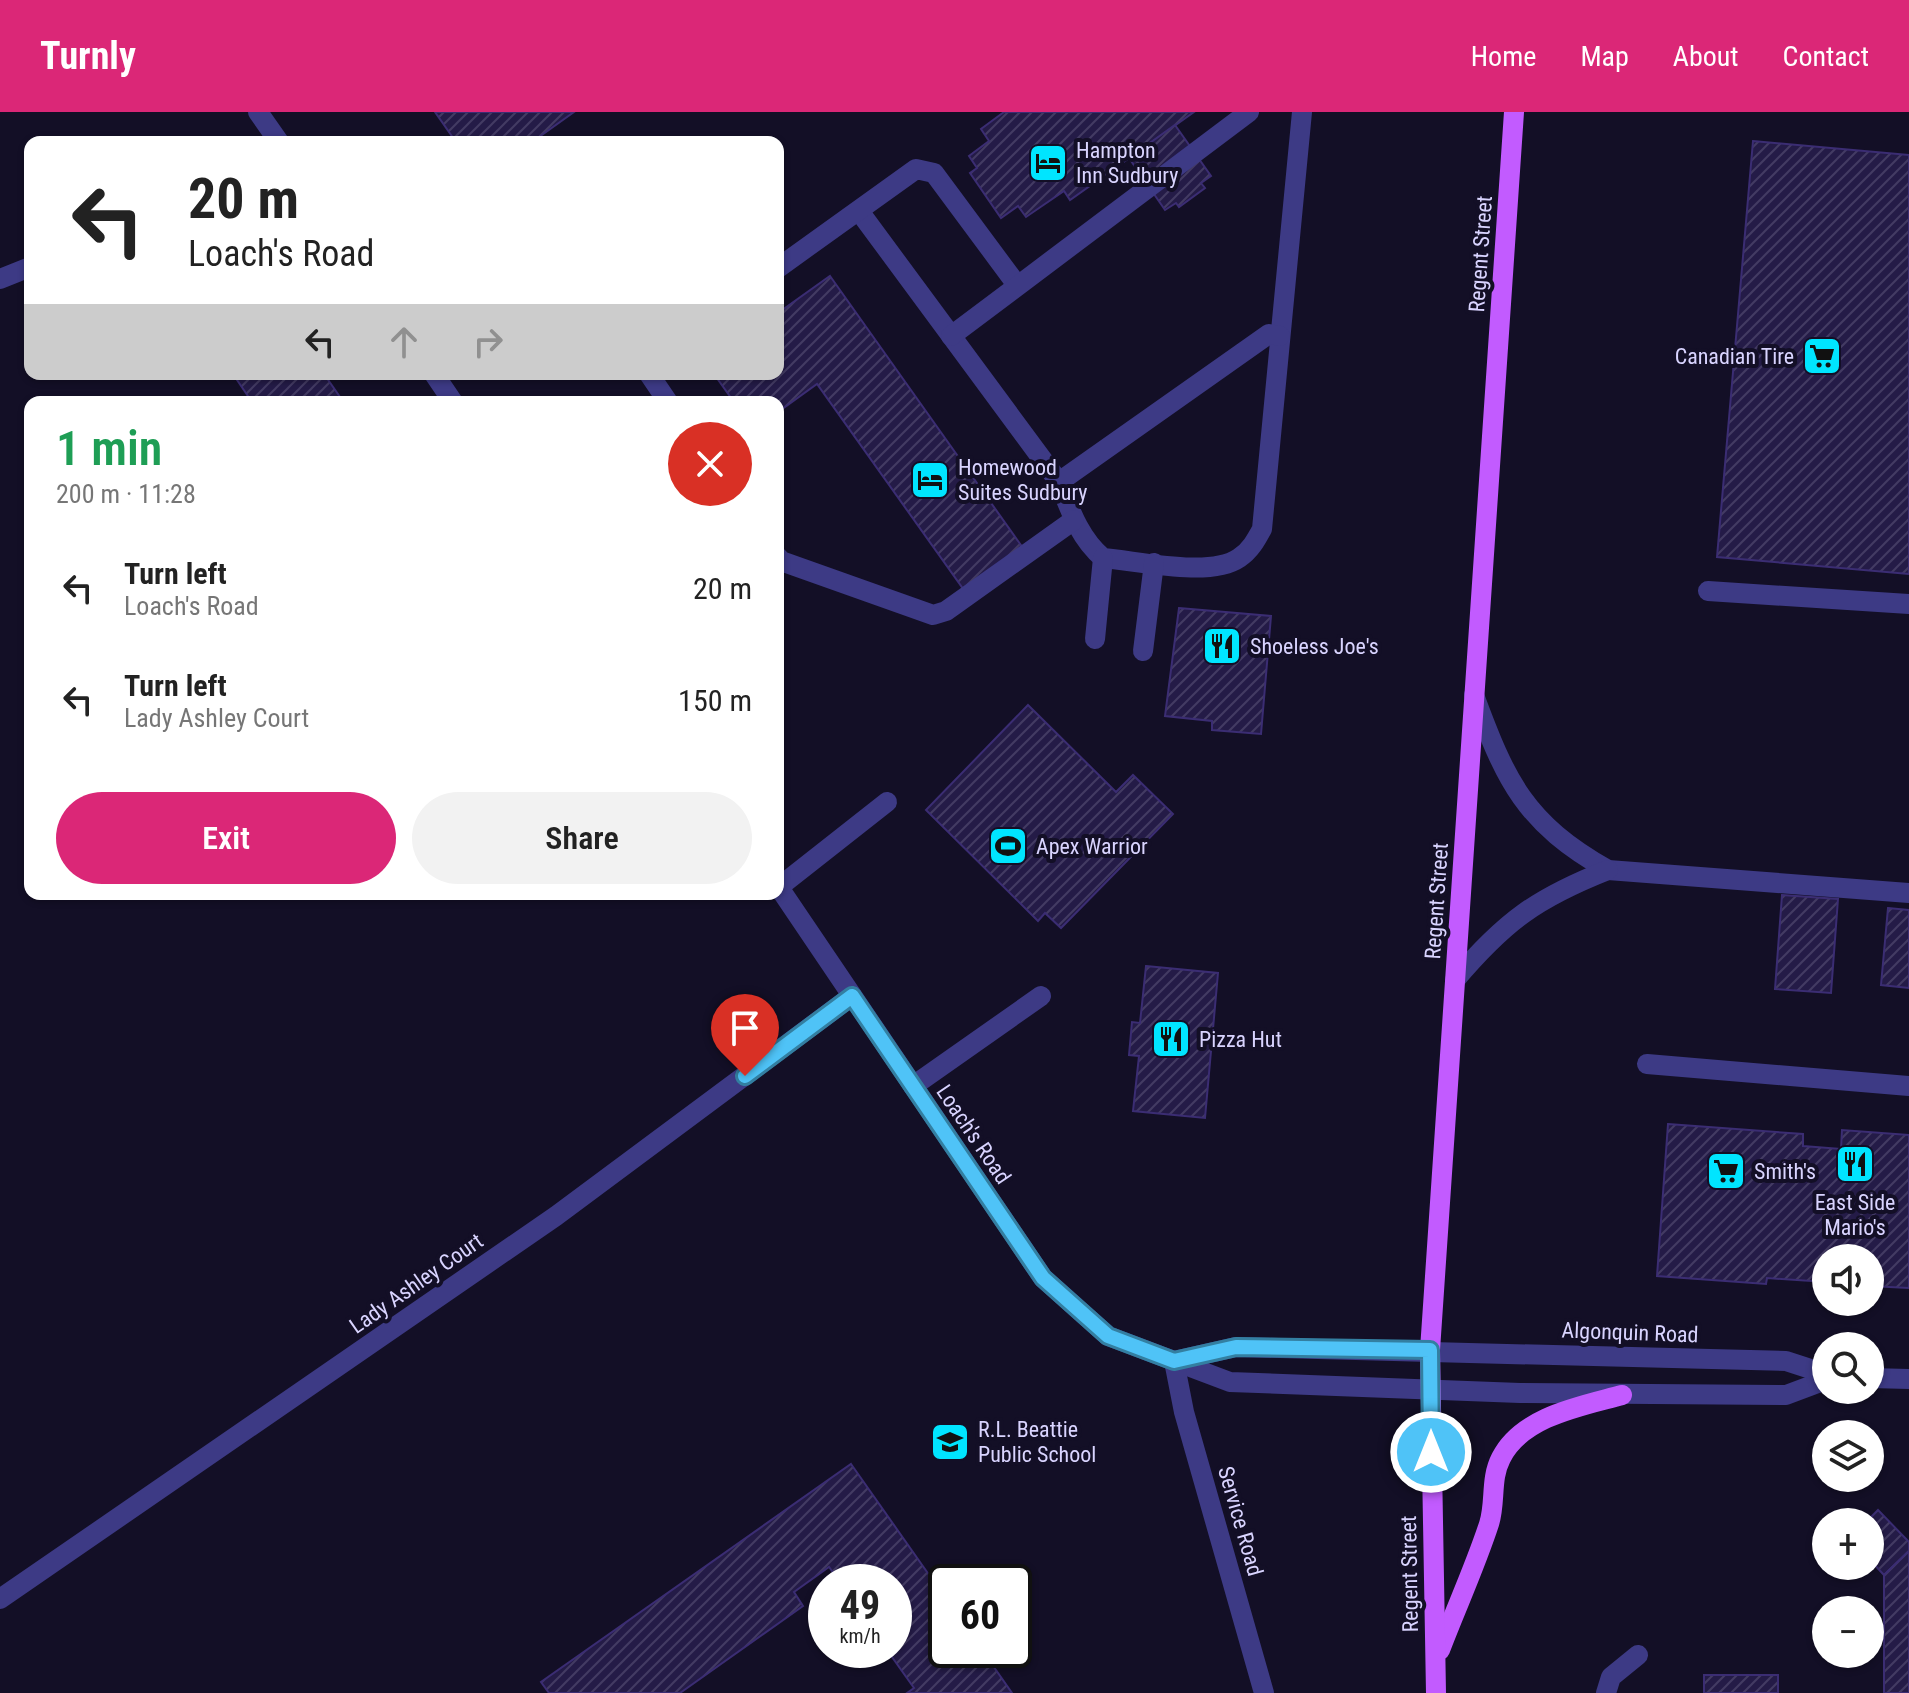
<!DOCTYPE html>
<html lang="en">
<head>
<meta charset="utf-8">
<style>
	:root { --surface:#fff; --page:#f2f2f2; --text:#222; --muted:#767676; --accent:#db2777 }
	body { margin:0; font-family:"Roboto Condensed",sans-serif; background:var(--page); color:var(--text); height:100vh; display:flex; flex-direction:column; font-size:30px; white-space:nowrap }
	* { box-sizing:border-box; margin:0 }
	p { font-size:26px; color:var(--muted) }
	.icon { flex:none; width:44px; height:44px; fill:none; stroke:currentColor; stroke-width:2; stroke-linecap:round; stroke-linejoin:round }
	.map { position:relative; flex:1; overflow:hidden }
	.details { position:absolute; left:24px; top:284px; width:760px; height:504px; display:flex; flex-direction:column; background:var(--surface); border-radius:16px; box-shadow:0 2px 6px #0004 }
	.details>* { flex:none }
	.hud { position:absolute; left:24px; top:24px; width:760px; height:244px; border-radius:16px; box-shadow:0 2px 6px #0004; background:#fff; color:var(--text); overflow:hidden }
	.fabs { position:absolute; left:1812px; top:1132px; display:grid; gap:16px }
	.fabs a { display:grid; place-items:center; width:72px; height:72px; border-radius:50%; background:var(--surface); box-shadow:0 2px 6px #0004; font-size:40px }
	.speed { position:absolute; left:808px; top:1452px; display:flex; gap:16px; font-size:40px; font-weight:700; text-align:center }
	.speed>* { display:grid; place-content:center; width:104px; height:104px; border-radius:50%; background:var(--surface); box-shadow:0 2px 6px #0004; line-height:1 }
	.speed small { font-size:20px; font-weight:400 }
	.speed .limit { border:4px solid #111; border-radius:12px; background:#fff; color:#111 }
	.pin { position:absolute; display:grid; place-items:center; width:68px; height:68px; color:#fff; margin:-82px -34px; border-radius:50% 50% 50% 0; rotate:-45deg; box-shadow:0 0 8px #0007 }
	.pin .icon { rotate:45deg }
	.me { position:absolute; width:88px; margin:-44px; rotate:0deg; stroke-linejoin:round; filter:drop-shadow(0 0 6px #0008) }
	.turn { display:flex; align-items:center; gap:28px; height:168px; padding:0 32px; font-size:36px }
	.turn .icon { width:104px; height:104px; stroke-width:2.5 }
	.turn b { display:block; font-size:56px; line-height:68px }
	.lanes { display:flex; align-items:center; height:76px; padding:0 32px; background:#0003; justify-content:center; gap:40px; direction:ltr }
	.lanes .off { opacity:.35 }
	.round { display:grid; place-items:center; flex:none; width:84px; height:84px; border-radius:42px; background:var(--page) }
	.head { display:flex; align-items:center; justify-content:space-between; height:136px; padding:0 32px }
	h1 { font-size:48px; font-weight:600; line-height:60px; color:#1e9e55 }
	.cta { display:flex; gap:16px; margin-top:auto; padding:16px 32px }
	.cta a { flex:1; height:92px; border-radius:48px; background:var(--accent); color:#fff; font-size:32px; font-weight:600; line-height:92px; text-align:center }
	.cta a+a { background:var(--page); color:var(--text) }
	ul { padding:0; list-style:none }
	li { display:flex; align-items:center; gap:24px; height:112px; padding:0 32px }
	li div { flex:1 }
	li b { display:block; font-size:30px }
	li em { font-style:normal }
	header { display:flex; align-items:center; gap:48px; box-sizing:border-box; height:112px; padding:0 40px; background:var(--accent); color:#fff }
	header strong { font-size:38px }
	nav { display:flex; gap:44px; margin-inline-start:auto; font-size:28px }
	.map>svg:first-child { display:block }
</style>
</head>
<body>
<header>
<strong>Turnly</strong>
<nav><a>Home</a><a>Map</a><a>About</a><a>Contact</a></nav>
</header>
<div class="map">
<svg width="1909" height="1581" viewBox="0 0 1909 1581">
	<defs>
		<pattern id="building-hatch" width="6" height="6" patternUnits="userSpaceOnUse" patternTransform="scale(2)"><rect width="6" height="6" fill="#241b47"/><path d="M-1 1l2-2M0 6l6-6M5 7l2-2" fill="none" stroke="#433b63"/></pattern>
	</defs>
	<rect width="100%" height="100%" fill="#130f26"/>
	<g fill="url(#building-hatch)" stroke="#3b2d73" stroke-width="2">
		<polygon points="435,0 574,0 532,30 456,30"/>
		<polygon points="1004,0 1194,0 1070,88 1064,79 1026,105 1018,94 1001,106 970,61 977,56 969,44 989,29 981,17"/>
		<polygon points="1175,13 1211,64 1201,71 1205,76 1179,95 1176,91 1165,98 1129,46"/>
		<polygon points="1753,29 1909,43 1909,462 1717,445"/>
		<polygon points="830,164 1023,436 964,478 817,272 778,300 778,290 734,290 714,262 778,262 778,201"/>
		<polygon points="233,262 324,262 340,285 333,290 252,290"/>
		<polygon points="1179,496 1271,504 1261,622 1212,618 1212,609 1165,604"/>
		<polygon points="1028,593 1116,680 1133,663 1173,702 1061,816 1045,801 1038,809 926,698"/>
		<polygon points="1782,783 1838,787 1831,881 1775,877"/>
		<polygon points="1888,796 1909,798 1909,876 1881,873"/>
		<polygon points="1146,854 1218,861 1205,1006 1133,999 1139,944 1129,943 1132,910 1140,911"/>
		<polygon points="1668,1012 1803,1022 1803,1034 1841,1037 1842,1018 1909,1023 1909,1176 1870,1174 1870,1146 1826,1146 1826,1170 1767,1166 1766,1172 1657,1164"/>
		<polygon points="851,1352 946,1487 946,1538 982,1538 1012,1581 907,1581 914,1576 887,1538 894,1538 894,1470 840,1470 829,1455 794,1480 803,1494 680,1581 549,1581 541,1570"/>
		<polygon points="1878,1398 1909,1430 1909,1439 1884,1463 1870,1448 1870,1410 1866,1410"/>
		<polygon points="1909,1439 1909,1581 1884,1581 1884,1463"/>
		<rect x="1704" y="1563" width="74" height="18"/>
	</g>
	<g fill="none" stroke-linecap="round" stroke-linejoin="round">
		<g stroke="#3d3a85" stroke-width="20">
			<polyline points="258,0 279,30"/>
			<path d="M 859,99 L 1059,370 C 1070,398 1080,427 1103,446 C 1139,449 1210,466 1239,446 C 1250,439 1256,428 1262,417 L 1302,0"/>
			<polyline points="778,156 916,57 934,61 1017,173"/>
			<polyline points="0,167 30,155"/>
			<polyline points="951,224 1249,0"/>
			<polyline points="434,262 453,290"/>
			<polyline points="649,262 668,290"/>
			<polyline points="1059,370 1269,222 1280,224"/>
			<polyline points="778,445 781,449 933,503 946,499 1074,408"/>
			<polyline points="1708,479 1909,492"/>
			<polyline points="1095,527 1103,446"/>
			<polyline points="1143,539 1154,451"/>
			<path d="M 1474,583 C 1506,670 1525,711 1608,758 L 1909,781"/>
			<polyline points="778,774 1043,1166 1108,1224 1230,1270 1520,1281 1786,1283 1826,1268"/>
			<polyline points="779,775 887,690"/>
			<path d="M 1455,868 C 1505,809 1537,786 1608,758"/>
			<polyline points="1647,952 1909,974"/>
			<polyline points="913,974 1041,884"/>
			<polyline points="1174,1249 1236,1235 1786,1249 1826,1262"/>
			<polyline points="1174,1249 1184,1300 1264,1581"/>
			<polyline points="1870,1266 1909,1267"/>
			<polyline points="0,1487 556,1104 852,884"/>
			<polyline points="1606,1581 1611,1565 1638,1543"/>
		</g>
		<g stroke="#c25bff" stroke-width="20">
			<path d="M 1440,1538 C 1456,1496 1475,1455 1489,1412 C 1496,1391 1490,1367 1501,1346 C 1522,1304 1582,1294 1622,1283"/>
			<polyline points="1436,1581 1430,1238 1514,0"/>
		</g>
	</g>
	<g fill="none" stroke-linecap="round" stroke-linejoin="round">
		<defs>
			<polyline id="route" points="745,964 852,884 1043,1166 1108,1224 1174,1249 1236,1235 1430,1238 1431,1340"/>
		</defs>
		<use href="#route" stroke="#337fa1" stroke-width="20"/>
		<use href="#route" stroke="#4fc3f7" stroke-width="14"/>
	</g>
	<defs>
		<symbol id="hotel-square" viewBox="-11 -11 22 22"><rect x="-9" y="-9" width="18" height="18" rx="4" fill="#00e5ff" stroke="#130f26"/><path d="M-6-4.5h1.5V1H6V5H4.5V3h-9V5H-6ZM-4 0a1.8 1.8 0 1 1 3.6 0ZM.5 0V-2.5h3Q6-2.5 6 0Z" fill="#111"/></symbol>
		<symbol id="supermarket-square" viewBox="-11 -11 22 22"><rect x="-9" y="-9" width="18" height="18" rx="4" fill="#00e5ff" stroke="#130f26"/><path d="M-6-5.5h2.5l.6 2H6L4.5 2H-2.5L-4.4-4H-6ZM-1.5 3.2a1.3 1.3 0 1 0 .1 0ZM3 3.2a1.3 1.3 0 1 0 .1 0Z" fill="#111"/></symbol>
		<symbol id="restaurant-square" viewBox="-11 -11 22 22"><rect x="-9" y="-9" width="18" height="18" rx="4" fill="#00e5ff" stroke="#130f26"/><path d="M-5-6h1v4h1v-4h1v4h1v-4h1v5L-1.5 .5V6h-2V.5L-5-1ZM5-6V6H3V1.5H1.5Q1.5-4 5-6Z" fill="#111"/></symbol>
		<symbol id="stadium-square" viewBox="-11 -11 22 22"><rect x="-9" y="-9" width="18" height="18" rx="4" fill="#00e5ff" stroke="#130f26"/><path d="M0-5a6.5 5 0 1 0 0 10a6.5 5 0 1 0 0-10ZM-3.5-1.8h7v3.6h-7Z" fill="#111"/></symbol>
		<symbol id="school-square" viewBox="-11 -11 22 22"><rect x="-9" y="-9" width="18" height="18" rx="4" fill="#00e5ff" stroke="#130f26"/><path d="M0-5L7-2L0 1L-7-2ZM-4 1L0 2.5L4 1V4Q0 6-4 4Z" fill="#111"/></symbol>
	</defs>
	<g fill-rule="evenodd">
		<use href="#hotel-square" x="1026" y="29" width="44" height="44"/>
		<use href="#supermarket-square" x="1800" y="222" width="44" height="44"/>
		<use href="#hotel-square" x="908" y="346" width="44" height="44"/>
		<use href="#restaurant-square" x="1200" y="512" width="44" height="44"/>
		<use href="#stadium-square" x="986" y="712" width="44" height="44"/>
		<use href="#restaurant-square" x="1149" y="905" width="44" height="44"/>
		<use href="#restaurant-square" x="1833" y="1030" width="44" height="44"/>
		<use href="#supermarket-square" x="1704" y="1037" width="44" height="44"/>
		<use href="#school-square" x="928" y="1308" width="44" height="44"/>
	</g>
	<g text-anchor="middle" stroke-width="8" stroke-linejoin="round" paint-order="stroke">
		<g font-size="22" fill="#d9d4ff" stroke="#130f26" text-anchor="start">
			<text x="1076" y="46">Hampton<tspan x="1076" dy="25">Inn Sudbury</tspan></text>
			<text x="1794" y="252" text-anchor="end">Canadian Tire</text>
			<text x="958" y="363">Homewood<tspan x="958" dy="25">Suites Sudbury</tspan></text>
			<text x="1250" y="542">Shoeless Joe's</text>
			<text x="1036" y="742">Apex Warrior</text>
			<text x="1199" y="935">Pizza Hut</text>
			<text x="1754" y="1067">Smith's</text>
			<text x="1855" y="1098" text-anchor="middle">East Side<tspan x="1855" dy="25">Mario's</tspan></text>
			<text x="978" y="1325">R.L. Beattie<tspan x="978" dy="25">Public School</tspan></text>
		</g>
		<g font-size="22" fill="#d9d4ff" stroke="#130f26">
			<text transform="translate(1480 142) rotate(-86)" y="8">Regent Street</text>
			<text transform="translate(1436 789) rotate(-86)" y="8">Regent Street</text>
			<text transform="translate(974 1022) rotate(56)" y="8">Loach's Road</text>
			<text transform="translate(416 1171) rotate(-35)" y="8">Lady Ashley Court</text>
			<text transform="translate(1630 1220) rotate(2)" y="8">Algonquin Road</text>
			<text transform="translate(1241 1409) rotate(74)" y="8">Service Road</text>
			<text transform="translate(1409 1462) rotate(-91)" y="8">Regent Street</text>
		</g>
	</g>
</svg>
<div class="fabs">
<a><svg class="icon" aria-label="sound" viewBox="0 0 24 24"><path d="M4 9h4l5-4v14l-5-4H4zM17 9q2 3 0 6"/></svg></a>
<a><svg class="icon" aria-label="search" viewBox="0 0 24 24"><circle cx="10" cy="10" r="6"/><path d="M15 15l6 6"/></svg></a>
<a><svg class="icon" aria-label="layers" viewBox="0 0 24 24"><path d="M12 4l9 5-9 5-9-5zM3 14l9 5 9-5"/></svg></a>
<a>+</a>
<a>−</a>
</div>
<div class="speed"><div>49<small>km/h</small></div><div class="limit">60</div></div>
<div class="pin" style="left:745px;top:964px;background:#d93025"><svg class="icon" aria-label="arrive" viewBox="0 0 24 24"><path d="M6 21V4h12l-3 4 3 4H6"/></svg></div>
<svg class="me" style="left:1431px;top:1340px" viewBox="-20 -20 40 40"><circle r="17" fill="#4fc3f7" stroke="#fff" stroke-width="3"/><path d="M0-11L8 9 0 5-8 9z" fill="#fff"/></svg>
<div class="hud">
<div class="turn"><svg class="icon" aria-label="left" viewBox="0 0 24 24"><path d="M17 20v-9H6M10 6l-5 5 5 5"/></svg><div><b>20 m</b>Loach's Road</div></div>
<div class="lanes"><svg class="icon" aria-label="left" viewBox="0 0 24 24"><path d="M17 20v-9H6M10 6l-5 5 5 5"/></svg><svg class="icon off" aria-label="ahead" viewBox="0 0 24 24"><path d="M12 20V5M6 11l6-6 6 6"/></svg><svg class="icon off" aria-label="right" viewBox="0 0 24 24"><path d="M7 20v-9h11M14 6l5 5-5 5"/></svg></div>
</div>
<section class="details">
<div class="head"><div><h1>1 min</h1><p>200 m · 11:28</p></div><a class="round" style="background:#d93025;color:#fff"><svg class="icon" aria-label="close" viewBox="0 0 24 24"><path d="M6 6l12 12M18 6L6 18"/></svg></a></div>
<ul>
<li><svg class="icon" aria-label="left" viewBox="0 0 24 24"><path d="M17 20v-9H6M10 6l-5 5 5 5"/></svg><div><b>Turn left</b><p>Loach's Road</p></div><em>20 m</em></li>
<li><svg class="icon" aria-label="left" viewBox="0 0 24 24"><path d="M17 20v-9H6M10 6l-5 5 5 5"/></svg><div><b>Turn left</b><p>Lady Ashley Court</p></div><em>150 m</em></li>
</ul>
<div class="cta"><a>Exit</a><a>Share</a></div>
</section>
</div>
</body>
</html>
